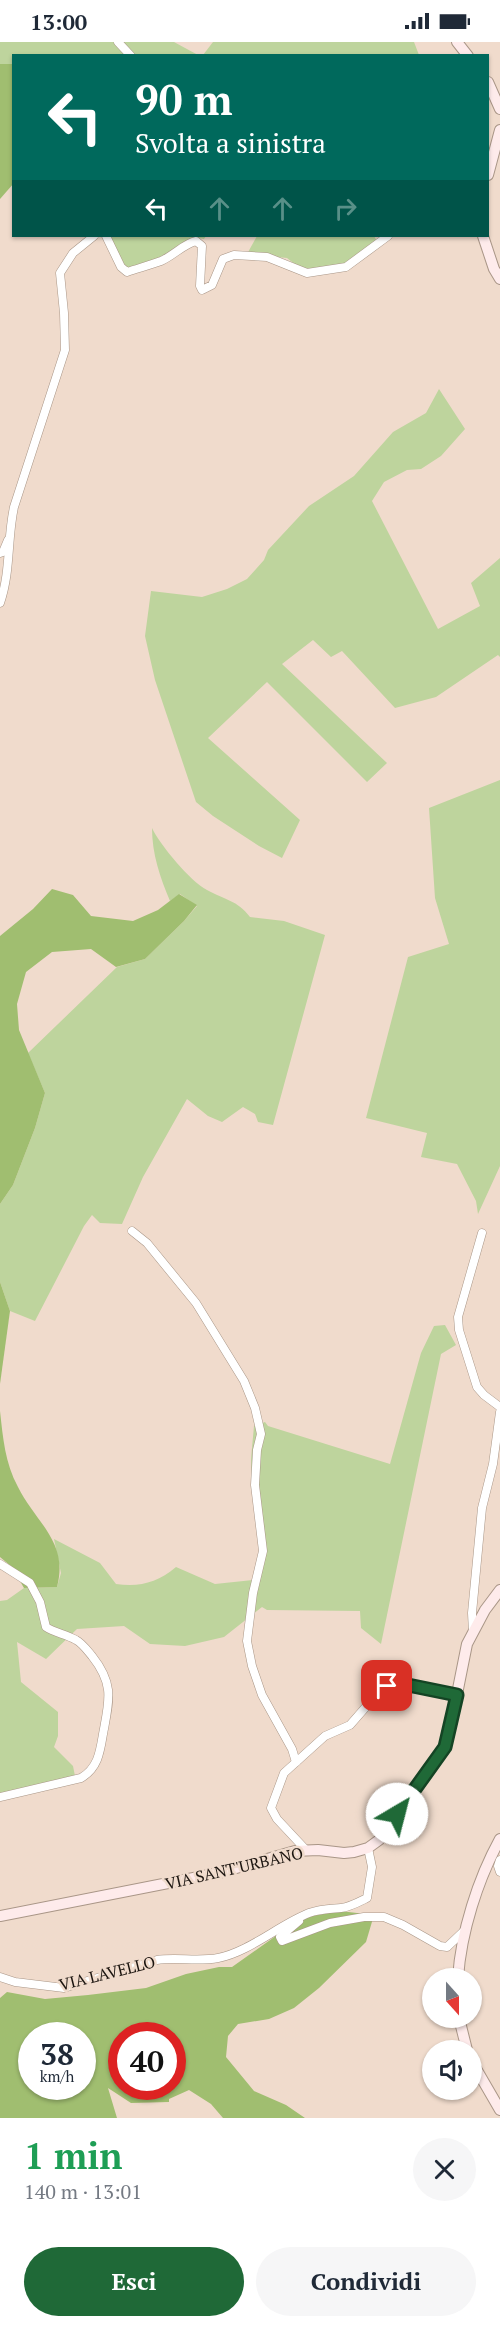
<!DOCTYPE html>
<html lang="it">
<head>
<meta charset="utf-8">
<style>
	:root { --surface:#fff; --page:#f6f6f7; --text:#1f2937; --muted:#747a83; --accent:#1f6937 }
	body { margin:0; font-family:"PT Serif",serif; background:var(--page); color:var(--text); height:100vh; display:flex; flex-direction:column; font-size:22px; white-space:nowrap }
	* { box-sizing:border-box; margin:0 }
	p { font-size:20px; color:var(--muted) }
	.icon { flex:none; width:33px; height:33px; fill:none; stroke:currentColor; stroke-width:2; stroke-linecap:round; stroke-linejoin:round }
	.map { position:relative; height:2076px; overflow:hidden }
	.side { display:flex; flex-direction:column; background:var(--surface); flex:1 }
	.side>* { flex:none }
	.top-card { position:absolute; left:12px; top:12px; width:477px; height:183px; border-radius:0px; box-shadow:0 2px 4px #0004; background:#00695c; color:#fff; overflow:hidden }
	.needle { width:39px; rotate:159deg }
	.controls { position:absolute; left:422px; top:1926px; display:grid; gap:12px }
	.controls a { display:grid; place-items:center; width:60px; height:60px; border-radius:50%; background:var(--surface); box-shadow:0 2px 4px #0004; font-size:30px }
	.speed { position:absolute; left:18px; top:1980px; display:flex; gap:12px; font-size:30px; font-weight:700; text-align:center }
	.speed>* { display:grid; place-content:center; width:78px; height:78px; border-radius:50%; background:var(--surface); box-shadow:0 2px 4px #0004; line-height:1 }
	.speed small { font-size:15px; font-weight:400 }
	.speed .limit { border:9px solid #d22; background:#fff; color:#111 }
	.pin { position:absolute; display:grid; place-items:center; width:51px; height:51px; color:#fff; margin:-26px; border-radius:12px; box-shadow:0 3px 9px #0006 }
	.me { position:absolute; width:66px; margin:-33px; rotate:37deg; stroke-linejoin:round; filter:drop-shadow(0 0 4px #0008) }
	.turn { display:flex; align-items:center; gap:21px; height:126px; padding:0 24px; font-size:27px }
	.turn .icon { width:78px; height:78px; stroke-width:2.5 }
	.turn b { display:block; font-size:42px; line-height:51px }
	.lanes { display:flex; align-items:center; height:57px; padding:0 24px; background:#0003; justify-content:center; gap:30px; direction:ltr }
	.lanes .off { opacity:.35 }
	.round { display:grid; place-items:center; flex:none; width:63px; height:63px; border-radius:32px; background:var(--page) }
	.head { display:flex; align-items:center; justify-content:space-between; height:102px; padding:0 24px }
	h1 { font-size:36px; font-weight:700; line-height:45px; color:#1e9e55 }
	.action { display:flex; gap:12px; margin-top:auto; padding:12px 24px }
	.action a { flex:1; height:69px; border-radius:36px; background:var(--accent); color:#fff; font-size:24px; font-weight:700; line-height:69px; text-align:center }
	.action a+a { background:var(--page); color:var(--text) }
	.status { display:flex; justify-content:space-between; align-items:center; height:42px; padding:0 30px; background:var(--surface); direction:ltr }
	.status svg { height:16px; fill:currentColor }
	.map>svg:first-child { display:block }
</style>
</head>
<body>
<div class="status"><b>13:00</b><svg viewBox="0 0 49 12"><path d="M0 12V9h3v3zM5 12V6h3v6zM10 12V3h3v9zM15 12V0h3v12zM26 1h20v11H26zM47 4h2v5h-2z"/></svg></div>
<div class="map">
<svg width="500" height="2076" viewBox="0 0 500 2076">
	<rect width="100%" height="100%" fill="#f0dbcc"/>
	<g fill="#bed49d">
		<polygon points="0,0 174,0 198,13 14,14 13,22 0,22"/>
		<polygon points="213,0 414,0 419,13 203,13"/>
		<polygon points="108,194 206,194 204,197 199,196 193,199 131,233 125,232"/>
		<polygon points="257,194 374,194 378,201 357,220 313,229 297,224 287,216 247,212"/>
		<polygon points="439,347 465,387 441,414 421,427 407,428 384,440 372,459 438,587 480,564 471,541 500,516 500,615 498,613 436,655 395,666 342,609 331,615 313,598 282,622 387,721 367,740 267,640 208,696 300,778 282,816 259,804 213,774 196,760 155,638 145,594 151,549 202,555 227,547 247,537 264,518 268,508 309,464 354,434 393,390 426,371"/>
		<polygon points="500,738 500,1124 478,1172 476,1159 457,1122 421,1115 427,1091 366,1076 408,915 449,902 435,856 429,766"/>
		<path d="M 152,786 C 160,803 190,839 207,848 C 225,858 237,858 250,875 L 284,879 L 325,893 L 273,1083 L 258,1080 L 255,1072 L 243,1065 L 222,1080 L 208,1074 L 187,1057 L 143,1135 L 122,1182 L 100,1181 L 92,1173 L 84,1184 L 35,1279 L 10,1269 L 0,1240 L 0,1162 L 13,1143 L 35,1086 L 45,1051 L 28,1011 L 117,925 L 145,917 L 184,879 L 197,864 L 180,852 L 170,859 C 160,835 152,812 152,786 Z"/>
		<path d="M 445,1283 L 456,1303 L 441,1312 L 381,1602 L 361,1586 L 360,1569 L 267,1568 L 262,1565 L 224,1595 L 185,1604 L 150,1602 L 124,1584 L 77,1587 L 46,1617 L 17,1600 L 21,1640 L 58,1670 L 58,1694 L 54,1705 L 73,1724 L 76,1739 L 0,1757 L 0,1559 L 7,1558 L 24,1546 L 57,1545 L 61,1531 L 54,1497 L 100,1521 L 116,1542 C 140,1545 157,1541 176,1525 L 215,1542 L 253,1538 L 261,1505 L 253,1458 L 251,1417 L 254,1384 L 265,1380 L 268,1384 L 390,1422 L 421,1311 L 434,1284 Z"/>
	</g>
	<g fill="#a0be70" fill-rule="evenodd">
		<polygon points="0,22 13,22 14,141 0,157"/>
		<polygon points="52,847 73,853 91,874 133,879 158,868 179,852 197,863 184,879 145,917 116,925 91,907 52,910 26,930 17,962 19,988 45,1051 35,1086 13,1143 0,1162 0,894 33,867"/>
		<polygon points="0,1240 10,1269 0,1342"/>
		<path d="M 0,1369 C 3,1396 5,1421 18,1445 C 36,1481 69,1500 57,1545 L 24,1546 L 12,1525 L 0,1515 Z"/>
		<path d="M 340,1869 L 374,1873 L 366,1900 L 319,1946 L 294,1966 L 269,1977 L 238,1982 L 228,1994 L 226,2015 L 254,2049 L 286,2063 L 305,2076 L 223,2076 L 211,2062 L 189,2048 L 169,2057 L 169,2060 L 131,2061 L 108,2046 L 117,2076 L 0,2076 L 0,1956 L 7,1950 L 45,1957 L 88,1953 L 146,1946 L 186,1932 L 219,1925 L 232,1925 L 301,1876 ZM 32,1994 L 82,1994 L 82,2044 L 32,2044 ZM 122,1994 L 172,1994 L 172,2044 L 122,2044 Z"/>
	</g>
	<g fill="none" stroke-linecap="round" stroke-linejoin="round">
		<defs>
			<g id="street">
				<polyline points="118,0 131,14"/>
				<path d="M 106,194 L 121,225 L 127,230 C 139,226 150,223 161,219 C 173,214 185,201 196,199 L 202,204 L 200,244 L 202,248 L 212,243 L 223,217 L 234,213 L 267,215 L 307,231 L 346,225 L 388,194"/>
				<polyline points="0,511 3,510 8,498"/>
				<path d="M 0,561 C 11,529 7,497 14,465 L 65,308 L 64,271 L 60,231 L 73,211 L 94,194"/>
				<polyline points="132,1189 147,1201 196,1261 244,1339 255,1366 261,1392 257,1408 255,1443 263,1509 253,1551 247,1599 252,1624 262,1653 292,1707 296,1720"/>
				<polyline points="482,1191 458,1275 459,1288 477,1345 484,1353 500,1365"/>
				<path d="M 0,1522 L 30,1541 L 40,1560 L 46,1585 C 55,1591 66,1592 76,1598 C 82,1601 87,1608 92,1614 C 115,1643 109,1659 103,1692 C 100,1710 98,1726 81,1736 L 0,1755"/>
				<polyline points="473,1590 472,1571 482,1466 493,1422 500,1370"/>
				<polyline points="306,1808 277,1777 271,1766 284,1731 325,1694 350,1683 378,1651 387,1644 408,1643 457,1653"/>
				<polyline points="500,1818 498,1824 500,1830"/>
				<polyline points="299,1879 280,1895 282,1899 330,1881 364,1875 384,1875 403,1883 440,1904 447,1905 465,1888"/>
				<path d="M 0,1935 L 15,1940 L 64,1946 L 157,1918 C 177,1915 198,1920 218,1916 C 249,1910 279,1883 309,1871 C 320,1867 330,1867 341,1866 C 350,1865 359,1860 367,1856 L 372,1825 L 368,1806"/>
			</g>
			<g id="secondary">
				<polyline points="457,0 468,14"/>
				<polyline points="488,40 500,67"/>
				<polyline points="488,133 500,88"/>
				<polyline points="483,194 494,227 500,237"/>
				<polyline points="0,1874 219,1831 295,1809 318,1808 344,1811 354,1810 368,1806 379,1798 445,1705 451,1682 467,1602 485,1568 500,1548"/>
				<path d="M 458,1936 C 461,1890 478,1837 500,1797"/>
				<polyline points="459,1976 467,2008"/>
				<polyline points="471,2018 500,2068"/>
			</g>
		</defs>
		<use href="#street" stroke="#a99687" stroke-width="9"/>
		<use href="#secondary" stroke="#a99687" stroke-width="12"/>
		<use href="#street" stroke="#fff" stroke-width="8"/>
		<use href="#secondary" stroke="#feebeb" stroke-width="10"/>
	</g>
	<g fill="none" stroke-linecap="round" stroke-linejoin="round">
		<defs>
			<polyline id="route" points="387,1644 408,1643 457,1653 445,1705 397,1772"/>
		</defs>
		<use href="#route" stroke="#144424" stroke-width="15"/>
		<use href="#route" stroke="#1f6937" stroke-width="10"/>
	</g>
	<g text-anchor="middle" stroke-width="5" stroke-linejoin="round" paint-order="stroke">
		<g font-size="16" fill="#1b140f" stroke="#f0dbcc">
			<text transform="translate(234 1826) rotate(-13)" y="6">VIA SANT'URBANO</text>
			<text transform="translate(107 1931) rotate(-14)" y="6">VIA LAVELLO</text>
		</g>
	</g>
</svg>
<div class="controls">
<a><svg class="needle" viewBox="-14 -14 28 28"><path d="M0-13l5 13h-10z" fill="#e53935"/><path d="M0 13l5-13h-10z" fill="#747a83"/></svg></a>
<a><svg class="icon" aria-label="sound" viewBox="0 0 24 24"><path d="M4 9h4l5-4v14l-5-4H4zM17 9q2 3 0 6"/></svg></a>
</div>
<div class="speed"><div>38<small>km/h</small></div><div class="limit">40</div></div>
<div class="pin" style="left:387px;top:1644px;background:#d93025"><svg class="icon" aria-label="arrive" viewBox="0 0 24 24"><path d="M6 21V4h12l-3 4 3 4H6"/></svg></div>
<svg class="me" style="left:397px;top:1772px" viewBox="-20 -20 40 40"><circle r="19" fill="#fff"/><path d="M0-13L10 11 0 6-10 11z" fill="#1f6937"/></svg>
<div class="top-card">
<div class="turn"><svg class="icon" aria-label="left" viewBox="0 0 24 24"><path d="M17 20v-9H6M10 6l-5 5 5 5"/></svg><div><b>90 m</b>Svolta a sinistra</div></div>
<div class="lanes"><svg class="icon" aria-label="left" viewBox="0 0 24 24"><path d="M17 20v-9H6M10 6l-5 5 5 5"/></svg><svg class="icon off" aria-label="ahead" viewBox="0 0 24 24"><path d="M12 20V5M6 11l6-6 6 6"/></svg><svg class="icon off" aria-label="ahead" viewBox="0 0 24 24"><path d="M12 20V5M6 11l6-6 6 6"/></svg><svg class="icon off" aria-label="right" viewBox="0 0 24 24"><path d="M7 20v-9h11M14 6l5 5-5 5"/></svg></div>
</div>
</div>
<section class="side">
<div class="head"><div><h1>1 min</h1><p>140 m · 13:01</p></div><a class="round"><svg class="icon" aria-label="close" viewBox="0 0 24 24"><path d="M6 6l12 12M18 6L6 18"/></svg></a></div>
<div class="action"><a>Esci</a><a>Condividi</a></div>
</section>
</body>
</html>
